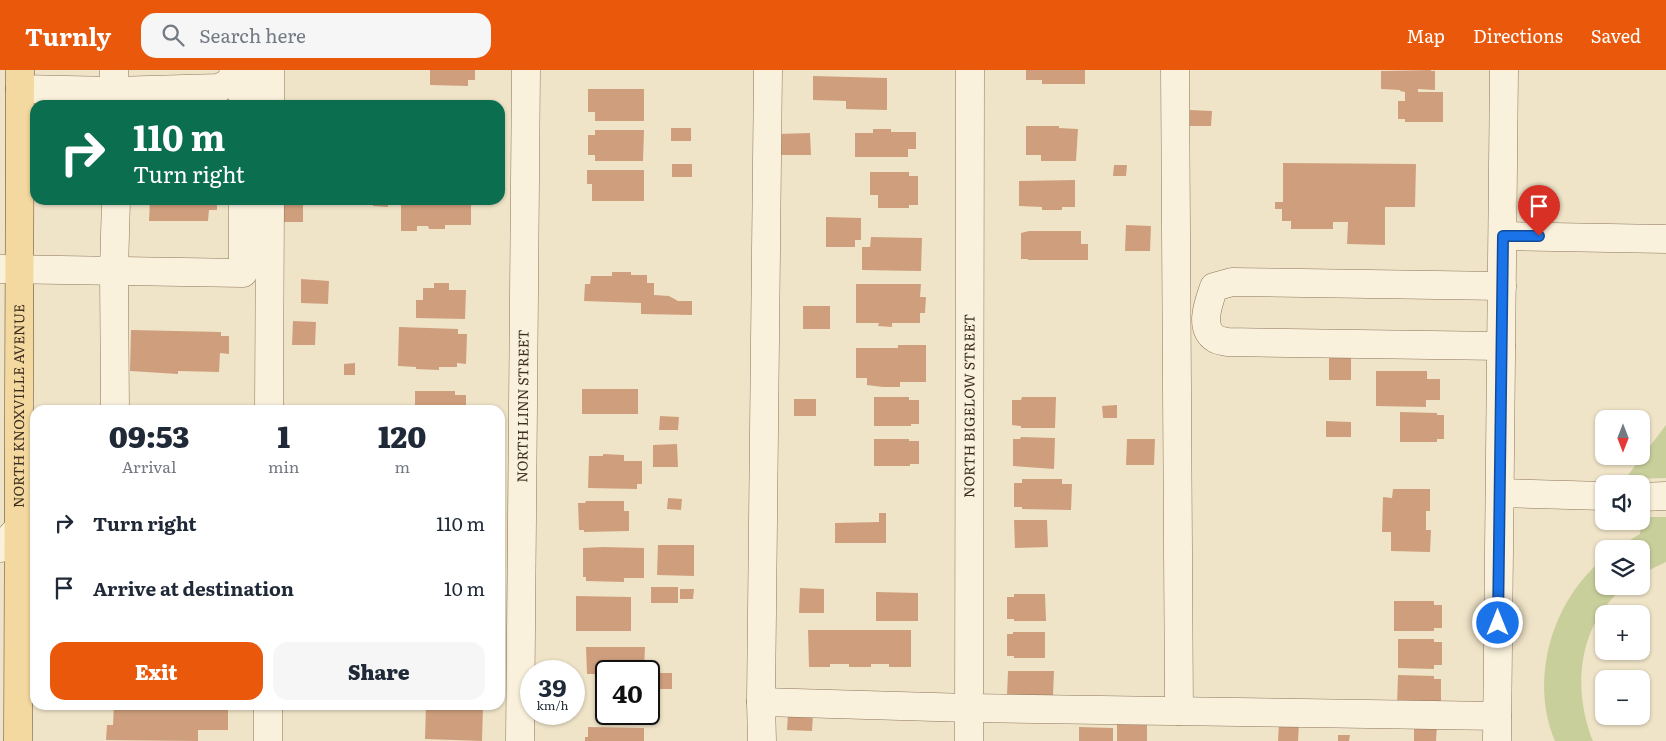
<!DOCTYPE html>
<html lang="en">
<head>
<meta charset="utf-8">
<style>
	:root { --surface:#fff; --page:#f6f6f7; --text:#1f2937; --muted:#747a83; --accent:#ea580c }
	body { margin:0; font-family:Literata,serif; background:var(--page); color:var(--text); height:100vh; display:flex; flex-direction:column; font-size:19px; white-space:nowrap }
	* { box-sizing:border-box; margin:0 }
	p { font-size:16px; color:var(--muted) }
	.icon { flex:none; width:28px; height:28px; fill:none; stroke:currentColor; stroke-width:2; stroke-linecap:round; stroke-linejoin:round }
	.map { position:relative; flex:1; overflow:hidden }
	.side { position:absolute; left:30px; top:335px; width:475px; height:305px; display:flex; flex-direction:column; background:var(--surface); border-radius:15px; box-shadow:0 1px 4px #0004 }
	.side>* { flex:none }
	.hud { position:absolute; left:30px; top:30px; width:475px; height:105px; border-radius:15px; box-shadow:0 1px 4px #0004; background:#0b6e4f; color:#fff; overflow:hidden }
	.needle { width:32px; rotate:180deg }
	.controls { position:absolute; left:1595px; top:340px; display:grid; gap:10px }
	.controls a { display:grid; place-items:center; width:55px; height:55px; border-radius:10px; background:var(--surface); box-shadow:0 1px 4px #0004; font-size:25px }
	.speed { position:absolute; left:520px; top:590px; display:flex; gap:10px; font-size:25px; font-weight:700; text-align:center }
	.speed>* { display:grid; place-content:center; width:65px; height:65px; border-radius:50%; background:var(--surface); box-shadow:0 1px 4px #0004; line-height:1 }
	.speed small { font-size:12px; font-weight:400 }
	.speed .limit { border:2px solid #111; border-radius:8px; background:#fff; color:#111 }
	.pin { position:absolute; display:grid; place-items:center; width:42px; height:42px; color:#fff; margin:-51px -21px; border-radius:50% 50% 50% 0; rotate:-45deg; box-shadow:0 0 5px #0007 }
	.pin .icon { rotate:45deg }
	.me { position:absolute; width:55px; margin:-28px; rotate:0deg; stroke-linejoin:round; filter:drop-shadow(0 0 4px #0008) }
	.turn { display:flex; align-items:center; gap:18px; height:105px; padding:0 20px; font-size:22px }
	.turn .icon { width:65px; height:65px; stroke-width:2.5 }
	.turn b { display:block; font-size:35px; line-height:42px }
	.eta { display:flex; justify-content:space-evenly; align-items:center; height:85px; text-align:center }
	.eta b { font-size:30px; font-weight:800; line-height:35px }
	.button { display:flex; gap:10px; margin-top:auto; padding:10px 20px }
	.button a { flex:1; height:58px; border-radius:15px; background:var(--accent); color:#fff; font-size:20px; font-weight:800; line-height:58px; text-align:center }
	.button a+a { background:var(--page); color:var(--text) }
	ul { padding:0; list-style:none }
	li { display:flex; align-items:center; gap:15px; height:65px; padding:0 20px }
	li div { flex:1 }
	li b { display:block; font-size:19px }
	li em { font-style:normal }
	header { display:flex; align-items:center; gap:30px; box-sizing:border-box; height:70px; padding:0 25px; background:var(--accent); color:#fff }
	header strong { font-size:24px }
	nav { display:flex; gap:28px; margin-inline-start:auto; font-size:18px }
	.search { width:350px; height:45px; background:var(--page); display:flex; align-items:center; gap:12px; box-sizing:border-box; padding:0 18px; border-radius:15px; color:var(--muted); font-size:19px }
	.map>svg:first-child { display:block }
</style>
</head>
<body>
<header>
<strong>Turnly</strong>
<div class="search"><svg class="icon" aria-label="search" viewBox="0 0 24 24"><circle cx="10" cy="10" r="6"/><path d="M15 15l6 6"/></svg>Search here</div>
<nav><a>Map</a><a>Directions</a><a>Saved</a></nav>
</header>
<div class="map">
<svg width="1666" height="671" viewBox="0 0 1666 671">
	<rect width="100%" height="100%" fill="#f0e4c8"/>
	<g fill="#c9cf9b">
		<polygon points="1666,355 1666,408 1625,409"/>
		<polygon points="1641,447 1666,447 1666,492 1641,504 1641,479 1615,479 1640,464"/>
		<path d="M 1604,488 L 1604,516 L 1625,516 C 1578,555 1572,617 1593,671 L 1555,671 C 1529,608 1552,531 1604,488 Z"/>
	</g>
	<g fill="#cf9f7d">
		<polygon points="430,0 475,0 475,10 468,10 468,16 430,15"/>
		<polygon points="1026,0 1085,0 1085,14 1042,14 1042,10 1026,10"/>
		<polygon points="1431,0 1431,1 1435,1 1435,20 1418,19 1418,22 1443,22 1443,52 1405,52 1405,49 1398,49 1398,31 1405,31 1405,22 1400,21 1400,20 1381,19 1381,1"/>
		<polygon points="813,6 887,8 887,40 846,39 846,31 813,30"/>
		<polygon points="588,19 644,19 644,51 595,51 595,42 588,42"/>
		<polygon points="1190,40 1212,41 1211,56 1189,56"/>
		<polygon points="1026,56 1059,56 1059,58 1078,59 1076,91 1041,91 1041,85 1026,85"/>
		<rect x="671" y="58" width="20" height="13"/>
		<polygon points="873,59 891,59 891,62 916,62 916,79 908,79 908,87 855,87 855,63 873,63"/>
		<polygon points="595,60 644,60 643,91 595,91 595,85 588,85 588,65 595,65"/>
		<polygon points="810,63 811,85 777,85 777,64"/>
		<polygon points="1283,93 1416,94 1415,137 1385,137 1385,175 1347,174 1348,152 1333,152 1333,159 1291,159 1291,151 1282,151 1282,139 1275,139 1275,132 1283,132"/>
		<rect x="672" y="94" width="20" height="13"/>
		<polygon points="1114,95 1127,95 1126,106 1113,106"/>
		<polygon points="587,100 644,100 644,131 592,131 592,114 587,114"/>
		<polygon points="870,102 909,102 909,106 918,106 918,135 909,135 909,138 878,138 878,125 870,125"/>
		<polygon points="1075,110 1075,137 1062,137 1062,140 1042,140 1042,137 1019,136 1019,111"/>
		<polygon points="150,130 217,130 217,140 209,140 208,151 149,151"/>
		<rect x="283" y="130" width="20" height="22"/>
		<polygon points="373,130 388,130 388,137 373,136"/>
		<polygon points="401,130 471,130 471,155 445,155 445,159 429,159 428,156 417,156 417,161 401,161"/>
		<polygon points="826,147 861,148 861,170 855,170 855,177 826,177"/>
		<polygon points="1126,155 1151,156 1150,181 1125,181"/>
		<polygon points="1029,161 1081,161 1081,174 1088,174 1088,190 1028,190 1028,189 1021,189 1021,163"/>
		<polygon points="871,167 922,168 921,201 862,200 862,177 870,177"/>
		<polygon points="612,202 631,202 631,205 647,205 647,213 654,213 654,225 669,226 678,231 692,231 692,245 641,244 641,233 584,231 585,214 590,214 591,206 612,206"/>
		<polygon points="301,209 329,211 328,234 301,233"/>
		<polygon points="434,213 449,213 449,220 466,220 465,249 416,248 416,230 423,230 423,218 434,218"/>
		<polygon points="856,214 921,214 920,227 926,227 925,243 920,243 920,253 892,253 892,257 878,256 879,253 856,253"/>
		<rect x="803" y="236" width="27" height="23"/>
		<polygon points="293,251 316,252 315,275 292,275"/>
		<polygon points="399,257 458,259 458,264 467,264 466,294 457,293 457,297 439,297 439,300 416,299 416,297 398,296"/>
		<polygon points="131,260 221,262 221,266 229,266 229,284 220,283 219,302 178,301 178,304 130,301"/>
		<polygon points="898,275 926,275 926,312 900,312 900,317 883,317 867,315 867,308 856,308 856,278 898,278"/>
		<polygon points="1329,285 1351,286 1351,310 1329,310"/>
		<polygon points="355,293 355,305 344,305 344,294"/>
		<polygon points="1376,301 1427,301 1427,309 1440,309 1440,330 1426,330 1426,337 1376,336"/>
		<rect x="582" y="319" width="56" height="25"/>
		<polygon points="415,321 455,321 455,325 466,325 466,340 415,340"/>
		<polygon points="874,327 909,327 909,330 919,330 919,354 911,354 911,356 874,356"/>
		<polygon points="1022,327 1056,327 1055,358 1021,358 1021,356 1012,355 1012,330 1021,330"/>
		<rect x="794" y="329" width="22" height="17"/>
		<polygon points="1117,335 1117,348 1103,348 1102,336"/>
		<polygon points="1400,342 1437,343 1437,345 1444,345 1444,369 1437,369 1437,372 1400,372"/>
		<polygon points="660,346 679,347 678,360 659,360"/>
		<polygon points="1326,351 1351,352 1351,367 1326,367"/>
		<polygon points="1021,367 1055,368 1054,399 1013,396 1013,369 1020,369"/>
		<polygon points="874,369 909,369 909,371 919,371 919,394 910,394 910,396 874,396"/>
		<polygon points="1127,369 1155,369 1154,395 1126,395"/>
		<polygon points="677,374 678,397 653,397 653,375"/>
		<polygon points="603,384 624,385 624,391 642,391 642,414 637,414 637,419 588,418 589,386 603,386"/>
		<polygon points="1022,409 1062,409 1062,414 1072,414 1071,440 1022,439 1022,437 1014,437 1014,413 1022,413"/>
		<polygon points="1393,419 1430,419 1430,441 1426,441 1426,460 1431,460 1430,482 1391,481 1391,462 1382,462 1383,427 1392,428"/>
		<polygon points="668,428 682,429 681,440 667,439"/>
		<polygon points="586,431 624,431 624,441 629,441 629,461 584,462 584,460 579,460 578,433 585,433"/>
		<polygon points="879,443 886,443 886,473 835,473 835,453 879,452"/>
		<polygon points="1014,450 1047,450 1048,477 1015,478"/>
		<polygon points="658,475 694,475 694,506 657,505"/>
		<polygon points="603,477 644,478 644,508 624,508 624,512 586,511 586,507 583,507 583,478"/>
		<rect x="651" y="517" width="27" height="16"/>
		<polygon points="800,518 824,519 824,543 799,543"/>
		<polygon points="680,519 694,519 693,529 680,529"/>
		<polygon points="876,522 918,523 918,551 876,551"/>
		<polygon points="1014,524 1045,524 1046,551 1014,551 1014,549 1007,549 1007,527 1014,527"/>
		<polygon points="576,526 631,527 631,561 576,561"/>
		<polygon points="1394,531 1434,531 1434,535 1442,535 1442,558 1434,558 1434,561 1394,561"/>
		<polygon points="808,560 911,560 911,597 889,597 889,594 871,594 871,597 849,597 849,594 830,594 830,597 809,597"/>
		<polygon points="1013,562 1045,562 1045,588 1014,588 1014,586 1007,586 1007,564 1013,564"/>
		<polygon points="1398,569 1434,569 1434,572 1442,572 1442,595 1434,595 1434,599 1398,598"/>
		<polygon points="586,577 645,577 644,601 606,601 606,604 587,604"/>
		<polygon points="1008,601 1054,601 1053,626 1013,626 1013,625 1007,625"/>
		<polygon points="651,603 672,603 672,619 650,619"/>
		<polygon points="1398,605 1434,606 1434,609 1441,609 1441,633 1397,635"/>
		<polygon points="114,635 228,635 228,660 198,660 198,671 106,670 107,655 113,655"/>
		<polygon points="426,635 483,635 482,671 425,669"/>
		<polygon points="788,644 813,645 812,661 787,660"/>
		<rect x="1117" y="651" width="30" height="20"/>
		<polygon points="1279,652 1299,653 1298,671 1278,671"/>
		<polygon points="1414,654 1437,656 1436,671 1414,671"/>
		<polygon points="588,657 644,658 644,671 585,671 585,667 588,667"/>
		<polygon points="1079,657 1113,658 1113,671 1079,671"/>
		<polygon points="1338,665 1350,665 1349,671 1338,671"/>
	</g>
	<g fill="none" stroke-linecap="round" stroke-linejoin="round">
		<defs>
			<g id="minor">
				<polyline points="1175,0 1179,641"/>
				<polyline points="20,19 114,21 114,0"/>
				<polyline points="114,21 219,18 230,12 235,0"/>
				<polyline points="242,35 246,16 246,0"/>
				<polyline points="270,35 270,0"/>
				<polyline points="1503,166 1666,169"/>
				<polyline points="0,199 243,203 243,130"/>
				<path d="M 1501,276 L 1227,272 C 1224,271 1219,271 1216,269 C 1198,258 1209,232 1214,217 L 1232,212 L 1502,216"/>
				<polyline points="115,340 114,201 116,130"/>
				<polyline points="269,340 270,130"/>
				<polyline points="1500,423 1604,426"/>
				<polyline points="1641,427 1666,426"/>
				<polyline points="0,478 18,459"/>
				<polyline points="761,632 969,638 1497,646"/>
				<polyline points="268,671 268,635"/>
				<path id="s1" d="M 520,671 L 526,0"/>
				<polyline points="762,671 761,632 768,0"/>
				<path id="s2" d="M 969,671 L 970,0"/>
				<polyline points="1497,671 1504,0"/>
			</g>
			<g id="major">
				<path id="s3" d="M 18,671 L 20,0"/>
			</g>
		</defs>
		<use href="#minor" stroke="#8d765c" stroke-width="29"/>
		<use href="#major" stroke="#5b4430" stroke-width="29"/>
		<use href="#minor" stroke="#faf1dc" stroke-width="28"/>
		<use href="#major" stroke="#f3d9a0" stroke-width="28"/>
	</g>
	<g fill="none" stroke-linecap="round" stroke-linejoin="round">
		<defs>
			<polyline id="route" points="1498,553 1503,166 1539,166"/>
		</defs>
		<use href="#route" stroke="#114b97" stroke-width="12"/>
		<use href="#route" stroke="#1a73e8" stroke-width="9"/>
	</g>
	<g text-anchor="middle" stroke-width="5" stroke-linejoin="round" paint-order="stroke">
		<g font-size="14" fill="#3d2e20" stroke="#f7eed8">
			<text dy="5" stroke="none"><textPath href="#s3" startOffset="335">NORTH KNOXVILLE AVENUE</textPath></text>
			<text dy="5" stroke="none"><textPath href="#s2" startOffset="335">NORTH BIGELOW STREET</textPath></text>
			<text dy="5" stroke="none"><textPath href="#s1" startOffset="335">NORTH LINN STREET</textPath></text>
		</g>
	</g>
</svg>
<div class="controls">
<a><svg class="needle" viewBox="-14 -14 28 28"><path d="M0-13l5 13h-10z" fill="#e53935"/><path d="M0 13l5-13h-10z" fill="#747a83"/></svg></a>
<a><svg class="icon" aria-label="sound" viewBox="0 0 24 24"><path d="M4 9h4l5-4v14l-5-4H4zM17 9q2 3 0 6"/></svg></a>
<a><svg class="icon" aria-label="layers" viewBox="0 0 24 24"><path d="M12 4l9 5-9 5-9-5zM3 14l9 5 9-5"/></svg></a>
<a>+</a>
<a>−</a>
</div>
<div class="speed"><div>39<small>km/h</small></div><div class="limit">40</div></div>
<div class="pin" style="left:1539px;top:166px;background:#d93025"><svg class="icon" aria-label="arrive" viewBox="0 0 24 24"><path d="M6 21V4h12l-3 4 3 4H6"/></svg></div>
<svg class="me" style="left:1498px;top:553px" viewBox="-20 -20 40 40"><circle r="17" fill="#1a73e8" stroke="#fff" stroke-width="3"/><path d="M0-11L8 9 0 5-8 9z" fill="#fff"/></svg>
<div class="hud">
<div class="turn"><svg class="icon" aria-label="right" viewBox="0 0 24 24"><path d="M7 20v-9h11M14 6l5 5-5 5"/></svg><div><b>110 m</b>Turn right</div></div>
</div>
<section class="side">
<div class="eta">
<div><b>09:53</b><p>Arrival</p></div>
<div><b>1</b><p>min</p></div>
<div><b>120</b><p>m</p></div>
</div>
<ul>
<li><svg class="icon" aria-label="right" viewBox="0 0 24 24"><path d="M7 20v-9h11M14 6l5 5-5 5"/></svg><div><b>Turn right</b></div><em>110 m</em></li>
<li><svg class="icon" aria-label="arrive" viewBox="0 0 24 24"><path d="M6 21V4h12l-3 4 3 4H6"/></svg><div><b>Arrive at destination</b></div><em>10 m</em></li>
</ul>
<div class="button"><a>Exit</a><a>Share</a></div>
</section>
</div>
</body>
</html>
